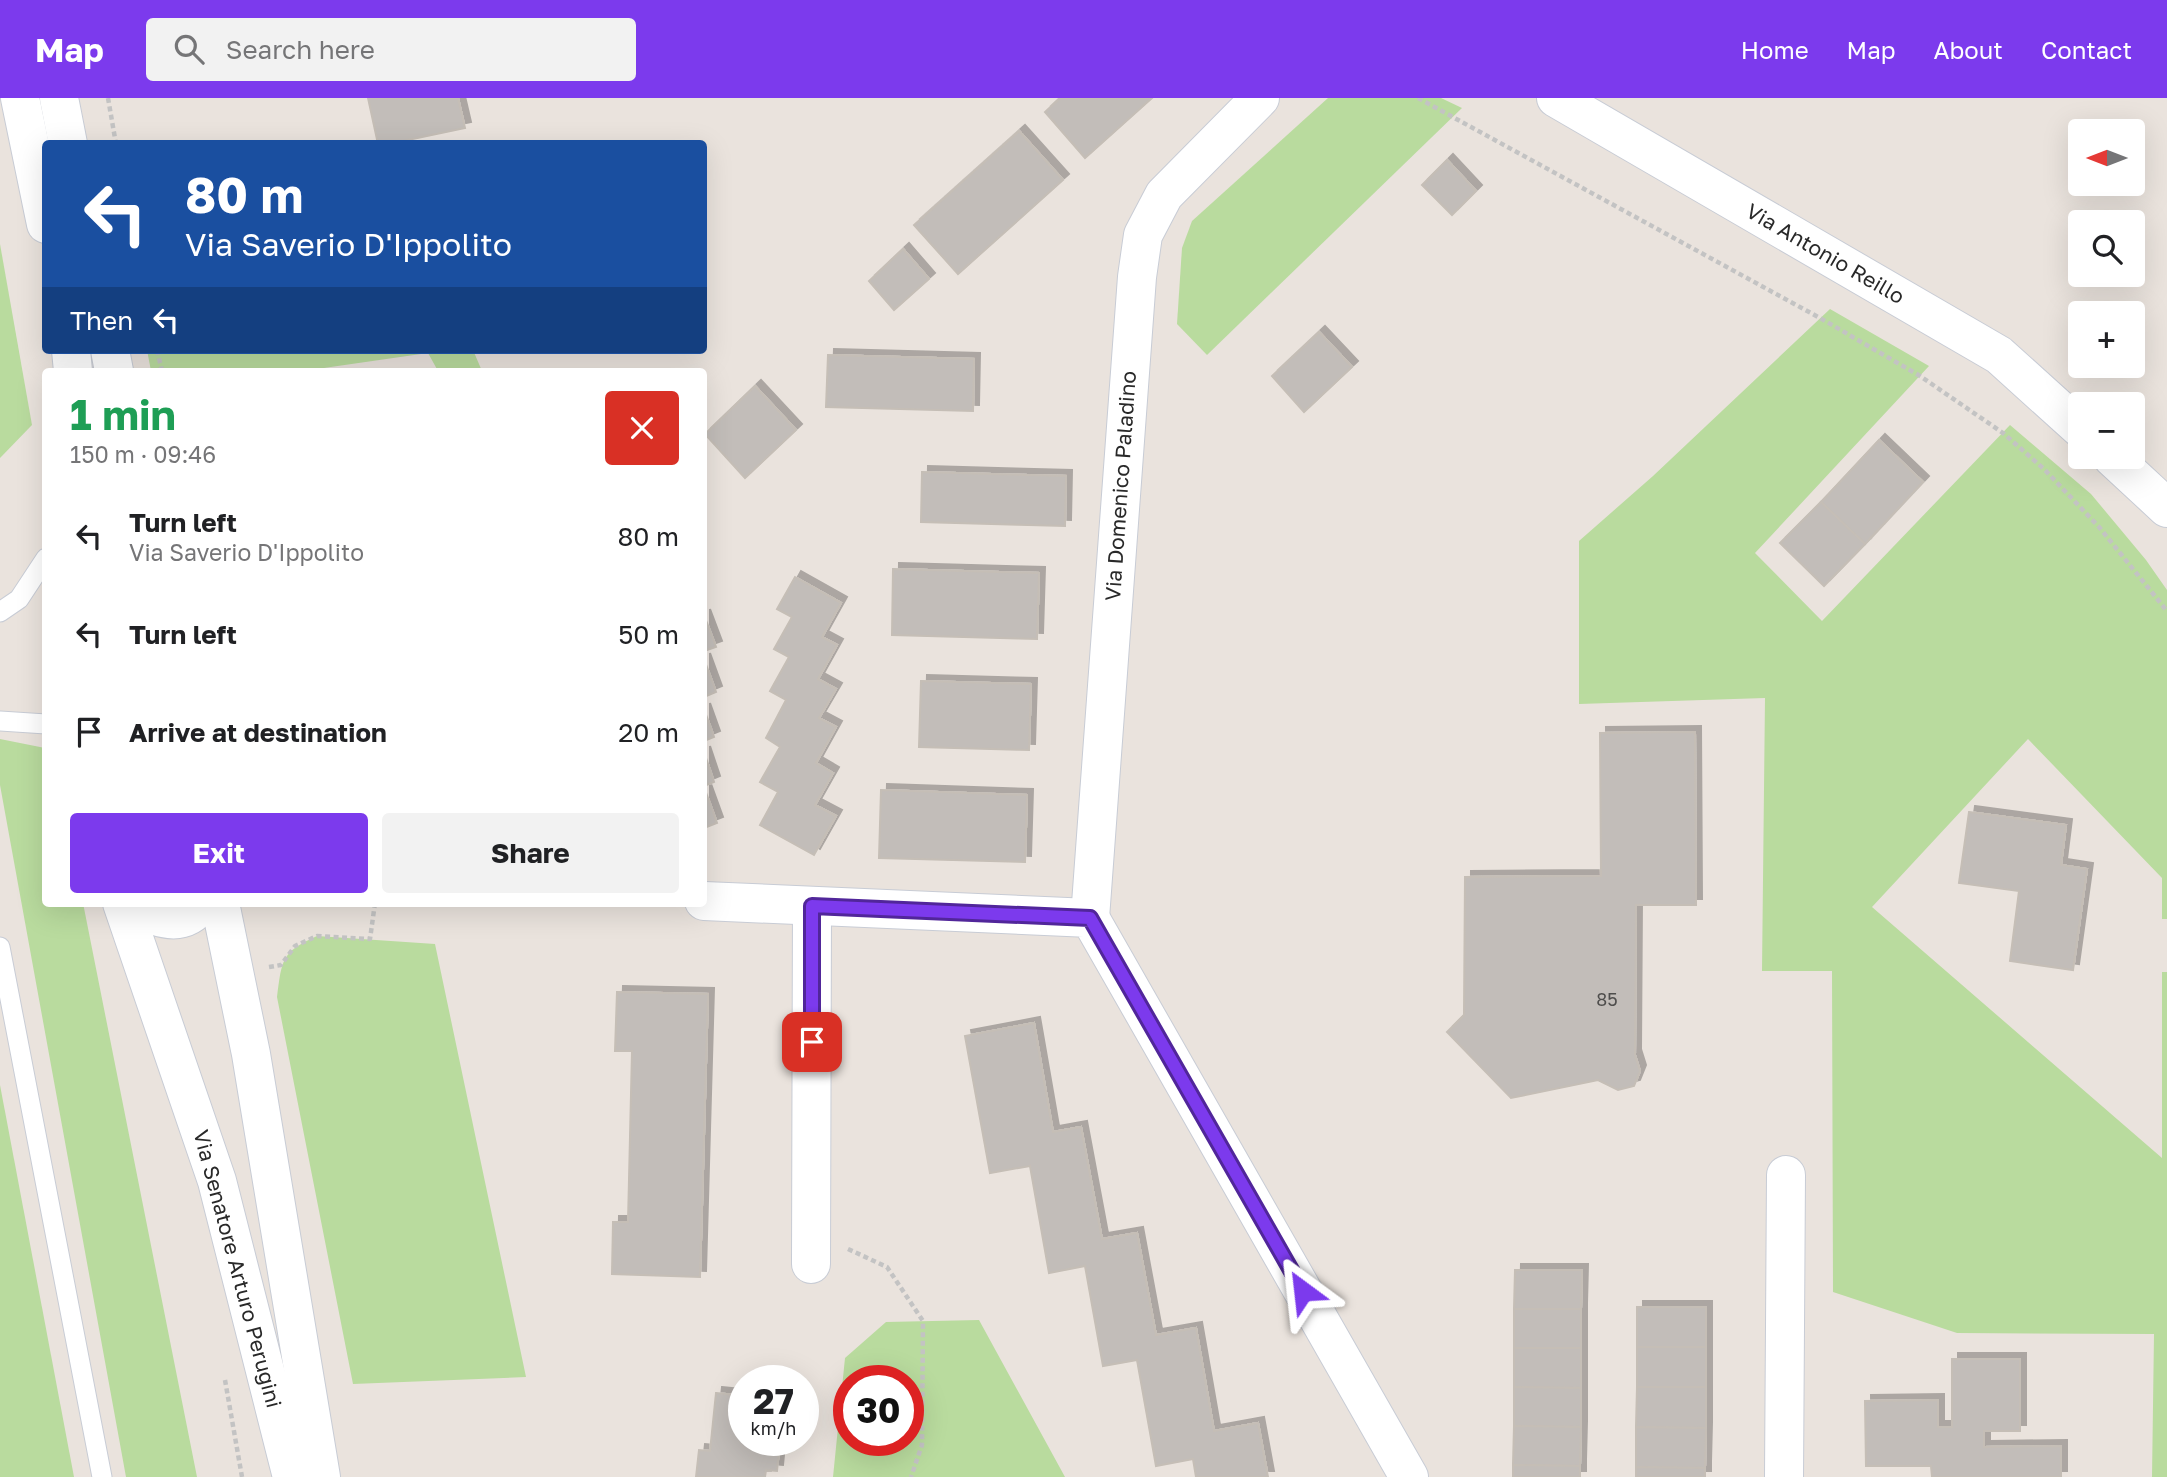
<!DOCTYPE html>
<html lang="en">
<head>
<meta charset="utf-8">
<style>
	:root { --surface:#fff; --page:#f2f2f2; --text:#202124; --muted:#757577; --accent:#7c3aed }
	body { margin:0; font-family:"Golos Text",sans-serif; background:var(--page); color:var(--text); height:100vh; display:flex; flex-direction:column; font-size:26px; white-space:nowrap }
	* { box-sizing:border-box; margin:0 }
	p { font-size:23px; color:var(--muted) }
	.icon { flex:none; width:38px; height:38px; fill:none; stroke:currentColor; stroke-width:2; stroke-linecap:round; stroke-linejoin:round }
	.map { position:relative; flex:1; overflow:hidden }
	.side { position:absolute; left:42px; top:270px; width:665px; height:539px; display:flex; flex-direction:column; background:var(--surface); border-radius:7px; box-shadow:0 7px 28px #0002 }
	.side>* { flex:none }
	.banner { position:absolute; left:42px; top:42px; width:665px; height:214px; border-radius:7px; box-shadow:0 7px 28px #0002; background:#1a4fa0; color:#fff; overflow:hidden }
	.needle { width:46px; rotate:270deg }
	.controls { position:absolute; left:2068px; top:21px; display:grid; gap:14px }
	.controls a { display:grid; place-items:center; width:77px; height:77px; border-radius:7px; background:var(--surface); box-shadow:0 7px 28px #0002; font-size:35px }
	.speed { position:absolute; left:728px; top:1267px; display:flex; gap:14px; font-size:35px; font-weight:700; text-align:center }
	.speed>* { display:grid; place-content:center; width:91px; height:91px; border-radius:50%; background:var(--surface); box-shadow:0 7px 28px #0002; line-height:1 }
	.speed small { font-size:18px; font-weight:400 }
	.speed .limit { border:10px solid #d22; background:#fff; color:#111 }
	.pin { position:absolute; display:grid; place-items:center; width:60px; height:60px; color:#fff; margin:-30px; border-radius:14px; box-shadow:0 4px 10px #0006 }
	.me { position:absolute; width:77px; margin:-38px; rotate:330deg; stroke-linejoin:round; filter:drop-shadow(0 0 5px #0008) }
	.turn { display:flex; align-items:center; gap:24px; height:147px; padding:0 28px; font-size:32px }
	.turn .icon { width:91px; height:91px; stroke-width:2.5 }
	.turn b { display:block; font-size:49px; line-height:60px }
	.then { display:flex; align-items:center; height:66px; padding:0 28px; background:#0003; gap:14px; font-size:26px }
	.round { display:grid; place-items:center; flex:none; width:74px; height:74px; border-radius:7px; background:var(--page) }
	.headline { display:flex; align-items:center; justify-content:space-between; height:119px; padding:0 28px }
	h1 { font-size:42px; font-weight:700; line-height:52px; color:#1e9e55 }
	.cta { display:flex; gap:14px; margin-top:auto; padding:14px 28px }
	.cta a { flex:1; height:80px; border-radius:7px; background:var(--accent); color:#fff; font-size:28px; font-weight:700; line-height:80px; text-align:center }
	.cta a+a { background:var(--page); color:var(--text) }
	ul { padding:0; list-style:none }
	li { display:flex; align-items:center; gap:21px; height:98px; padding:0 28px }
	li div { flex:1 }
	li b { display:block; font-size:26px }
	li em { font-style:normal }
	header { display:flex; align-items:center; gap:42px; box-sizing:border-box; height:98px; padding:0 35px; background:var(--accent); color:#fff }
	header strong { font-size:33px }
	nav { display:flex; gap:38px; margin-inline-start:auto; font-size:24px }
	.search { width:490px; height:63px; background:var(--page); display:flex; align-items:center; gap:18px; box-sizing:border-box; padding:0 24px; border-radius:7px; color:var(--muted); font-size:26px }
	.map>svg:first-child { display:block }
</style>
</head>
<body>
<header>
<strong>Map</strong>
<div class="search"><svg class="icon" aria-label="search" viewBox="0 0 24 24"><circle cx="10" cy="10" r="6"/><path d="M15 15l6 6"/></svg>Search here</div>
<nav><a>Home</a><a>Map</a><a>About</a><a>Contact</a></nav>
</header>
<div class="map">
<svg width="2167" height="1379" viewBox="0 0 2167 1379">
	<defs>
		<filter id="shadow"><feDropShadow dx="6" dy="-6" stdDeviation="0" flood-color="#0004"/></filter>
	</defs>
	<rect width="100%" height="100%" fill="#eae3dd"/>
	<g fill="#b9db9e" fill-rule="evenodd">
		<polygon points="1328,0 1441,0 1462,10 1207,257 1177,226 1182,150 1192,123"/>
		<polygon points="0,146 32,327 0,360"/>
		<polygon points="1830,211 1929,268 1755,455 1822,523 2010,327 2091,396 2146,462 2167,492 2167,821 2162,821 2162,780 2028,641 1872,809 2162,1060 2162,874 2167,874 2167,1379 2152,1379 2154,1236 1957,1235 1833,1194 1832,873 1762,873 1765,600 1579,606 1579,443 1653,378"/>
		<polygon points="147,252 473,252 482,273 438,273 428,255 303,273 151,273"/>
		<polygon points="0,641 45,650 46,805 83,805 197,1379 126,1379 0,687"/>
		<path d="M 317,838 L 435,846 L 526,1279 L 353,1286 L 277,899 C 282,862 281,854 317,838 Z"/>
		<polygon points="0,987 74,1379 0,1379"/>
		<path d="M 979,1222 L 1065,1379 L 833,1379 L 845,1260 L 886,1224 ZM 849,1283 L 908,1283 L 908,1342 L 849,1342 Z"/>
	</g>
	<g fill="#c2bdb9" stroke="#c5beb6" stroke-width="2" filter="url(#shadow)">
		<polygon points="368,0 458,0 465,30 389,46 378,46"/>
		<polygon points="1060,0 1152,0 1085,60 1045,14"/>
		<polygon points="1019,33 1063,82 958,176 914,127"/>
		<polygon points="1447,62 1476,93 1452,117 1422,87"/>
		<polygon points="903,151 929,181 894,212 869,183"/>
		<polygon points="1319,234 1352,269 1304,314 1272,278"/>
		<polygon points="828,257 974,261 973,313 826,309"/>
		<polygon points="755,288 796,332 745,380 705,336"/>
		<polygon points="1879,342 1923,384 1865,446 1821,404"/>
		<polygon points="922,374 1066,378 1065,428 921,424"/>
		<polygon points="1821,404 1865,446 1824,488 1780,445"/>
		<polygon points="893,471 1039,475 1037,541 892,537"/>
		<polygon points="795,479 841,505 822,539 837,547 818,581 836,591 819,620 836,629 816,665 833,675 815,707 836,718 814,757 760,727 778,694 760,684 780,649 766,640 786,602 770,593 789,559 774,551 792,519 777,511"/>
		<polygon points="704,517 716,549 704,553"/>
		<polygon points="704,561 716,594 704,599"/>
		<polygon points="921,583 1031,586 1029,652 919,649"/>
		<polygon points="704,611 714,639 704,643"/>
		<polygon points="1695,634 1696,807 1636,807 1635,957 1640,973 1634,988 1618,992 1598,982 1511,1000 1447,934 1464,917 1465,779 1601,778 1600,635"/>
		<polygon points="704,654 714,684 704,688"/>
		<polygon points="704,689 717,725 704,730"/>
		<polygon points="881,692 1027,697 1025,764 879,760"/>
		<polygon points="1969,714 2066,727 2061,767 2087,771 2073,872 2010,863 2019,793 1959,785"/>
		<polygon points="617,894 708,896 700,1179 612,1176 613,1124 628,1124 632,953 615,953"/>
		<polygon points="1034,925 1053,1034 1081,1029 1102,1141 1137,1135 1156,1237 1196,1230 1214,1333 1258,1325 1268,1379 1196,1379 1193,1361 1156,1368 1137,1262 1103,1268 1085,1168 1049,1175 1030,1068 990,1075 965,938"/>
		<polygon points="1515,1172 1582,1172 1581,1211 1514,1211"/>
		<rect x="1637" y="1209" width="69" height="40"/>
		<rect x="1514" y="1211" width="67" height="39"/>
		<rect x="1637" y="1249" width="69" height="40"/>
		<polygon points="1514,1250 1581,1250 1581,1290 1514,1289"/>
		<polygon points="1952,1261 2020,1261 2020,1333 1984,1333 1984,1349 2061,1348 2061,1379 1932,1379 1931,1368 1866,1368 1865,1303 1938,1302 1938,1329 1952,1329"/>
		<polygon points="1514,1289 1581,1290 1581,1329 1514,1328"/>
		<polygon points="1637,1289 1706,1289 1706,1330 1636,1329"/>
		<polygon points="716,1295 744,1298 744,1342 780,1342 777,1373 766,1372 765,1379 696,1379 699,1352 710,1353"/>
		<polygon points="1514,1328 1581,1329 1580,1368 1513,1367"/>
		<polygon points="1636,1329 1706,1330 1705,1370 1636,1369"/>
		<polygon points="1513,1367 1580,1368 1580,1379 1513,1379"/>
		<polygon points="1636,1369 1705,1370 1705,1379 1636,1379"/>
	</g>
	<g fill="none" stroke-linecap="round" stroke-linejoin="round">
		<defs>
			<g id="service">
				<polyline points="0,514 19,501 46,460"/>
				<polyline points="0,623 46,626"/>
				<polyline points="0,849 102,1379"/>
			</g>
			<g id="minor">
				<polyline points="20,0 46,126"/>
				<polyline points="59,0 68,46"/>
				<polyline points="1556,0 1999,257 2081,331"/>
				<polyline points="71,252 73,273"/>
				<polyline points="110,252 114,273"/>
				<polyline points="2112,359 2167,410"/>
				<polyline points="704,803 1090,820 1409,1379"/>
				<polyline points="122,805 217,1083 292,1379"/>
				<path d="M 129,805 C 153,820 182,833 202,805"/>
				<polyline points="220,805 251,956 321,1379"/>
				<polyline points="1090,820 1137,179 1143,137 1164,97 1260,0"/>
				<polyline points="811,1166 812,808"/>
				<polyline points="1784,1379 1786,1077"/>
			</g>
		</defs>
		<use href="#service" stroke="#c8ccd5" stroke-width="21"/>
		<use href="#minor" stroke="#c8ccd5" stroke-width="40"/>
		<g stroke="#c3c3c3" stroke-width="4.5" stroke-dasharray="5 3.5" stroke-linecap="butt">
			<polyline points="108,0 116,46"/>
			<polyline points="1418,0 1820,220 1920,278 2003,335 2044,371 2099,429 2167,513"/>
			<polyline points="157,252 162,273"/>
			<polyline points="269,869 281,867 295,848 317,838 370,841 375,805"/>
			<polyline points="848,1151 887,1169 923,1223 922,1347 911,1379"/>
			<polyline points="225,1282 242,1379"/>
		</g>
		<use href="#service" stroke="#fff" stroke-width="19"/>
		<use href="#minor" stroke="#fff" stroke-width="38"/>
	</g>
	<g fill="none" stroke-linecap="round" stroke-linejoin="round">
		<defs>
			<polyline id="route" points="812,944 812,808 1090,820 1303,1193"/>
		</defs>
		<use href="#route" stroke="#51269a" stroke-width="18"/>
		<use href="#route" stroke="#7c3aed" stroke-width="12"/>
	</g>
	<g text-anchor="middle" stroke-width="7" stroke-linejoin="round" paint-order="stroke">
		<g font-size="18" fill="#4f4e4d">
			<text x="1607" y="908">85</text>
		</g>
		<g font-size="21" fill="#292929" stroke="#fff">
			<text transform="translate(1825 156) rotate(30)" y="7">Via Antonio Reillo</text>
			<text transform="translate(1121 388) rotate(-86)" y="7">Via Domenico Paladino</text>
			<text transform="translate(237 1171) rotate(75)" y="7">Via Senatore Arturo Perugini</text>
		</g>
	</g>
</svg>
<div class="controls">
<a><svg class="needle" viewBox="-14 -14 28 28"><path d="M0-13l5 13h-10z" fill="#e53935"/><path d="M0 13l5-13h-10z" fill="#757577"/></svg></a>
<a><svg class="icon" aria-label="search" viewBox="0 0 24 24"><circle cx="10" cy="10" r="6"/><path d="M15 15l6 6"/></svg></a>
<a>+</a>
<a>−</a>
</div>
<div class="speed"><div>27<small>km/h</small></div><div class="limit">30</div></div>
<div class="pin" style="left:812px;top:944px;background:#d93025"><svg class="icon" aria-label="arrive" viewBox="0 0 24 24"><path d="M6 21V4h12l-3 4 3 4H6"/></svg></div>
<svg class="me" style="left:1303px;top:1193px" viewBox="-20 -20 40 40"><path d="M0-17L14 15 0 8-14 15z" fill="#7c3aed" stroke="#fff" stroke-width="4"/></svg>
<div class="banner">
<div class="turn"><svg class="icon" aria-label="left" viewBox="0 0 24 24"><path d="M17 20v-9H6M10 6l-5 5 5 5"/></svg><div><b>80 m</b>Via Saverio D'Ippolito</div></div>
<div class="then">Then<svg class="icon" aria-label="left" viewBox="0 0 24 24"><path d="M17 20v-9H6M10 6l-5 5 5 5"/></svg></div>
</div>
<section class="side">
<div class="headline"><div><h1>1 min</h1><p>150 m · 09:46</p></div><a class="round" style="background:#d93025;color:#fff"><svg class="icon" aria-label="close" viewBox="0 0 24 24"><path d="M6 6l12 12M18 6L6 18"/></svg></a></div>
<ul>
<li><svg class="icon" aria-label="left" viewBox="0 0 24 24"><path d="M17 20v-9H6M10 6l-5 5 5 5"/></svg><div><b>Turn left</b><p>Via Saverio D'Ippolito</p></div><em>80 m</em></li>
<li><svg class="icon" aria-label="left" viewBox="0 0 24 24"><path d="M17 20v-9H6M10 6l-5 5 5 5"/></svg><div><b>Turn left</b></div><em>50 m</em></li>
<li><svg class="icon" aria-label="arrive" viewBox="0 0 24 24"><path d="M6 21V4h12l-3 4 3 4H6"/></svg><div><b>Arrive at destination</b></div><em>20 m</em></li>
</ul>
<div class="cta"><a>Exit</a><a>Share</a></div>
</section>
</div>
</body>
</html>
